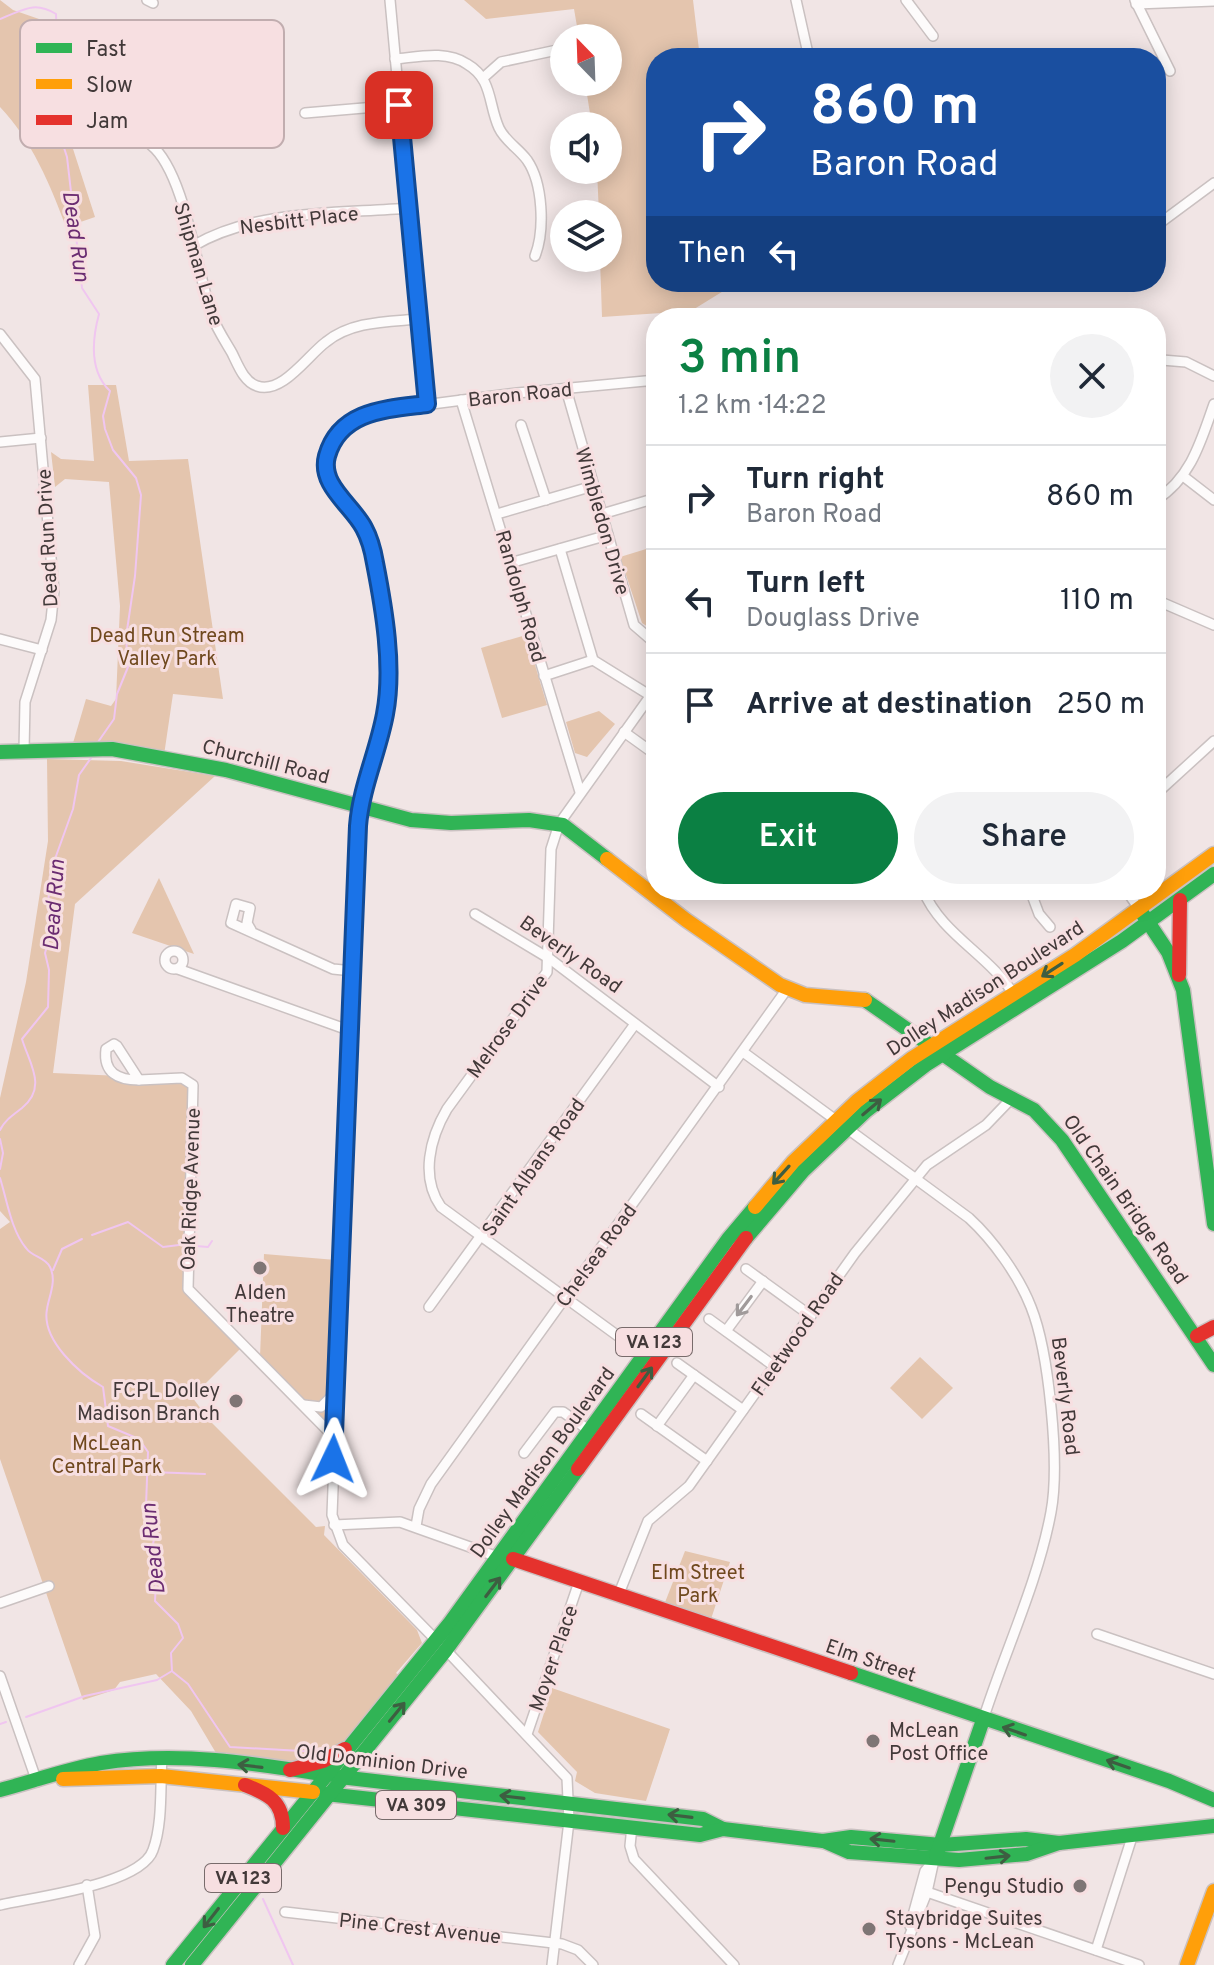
<!DOCTYPE html>
<html lang="en">
<head>
<meta charset="utf-8">
<style>
	:root { --surface:#fff; --page:#f2f2f3; --text:#1f2937; --muted:#747a83; --line:#e0e1e3; --accent:#0b8043 }
	body { margin:0; font-family:Overpass,sans-serif; background:var(--page); color:var(--text); height:100vh; display:flex; flex-direction:column; font-size:30px; white-space:nowrap }
	* { box-sizing:border-box; margin:0 }
	p { font-size:26px; color:var(--muted) }
	.icon { flex:none; width:44px; height:44px; fill:none; stroke:currentColor; stroke-width:2; stroke-linecap:round; stroke-linejoin:round }
	.map { position:relative; flex:1; overflow:hidden }
	.panel { position:absolute; left:646px; top:308px; width:520px; height:592px; display:flex; flex-direction:column; background:var(--surface); border-radius:32px; box-shadow:0 4px 20px #0003 }
	.panel>* { flex:none }
	.banner { position:absolute; left:646px; top:48px; width:520px; height:244px; border-radius:32px; box-shadow:0 4px 20px #0003; background:#1a4fa0; color:#fff; overflow:hidden }
	.needle { width:52px; rotate:337deg }
	.controls { position:absolute; left:550px; top:24px; display:grid; gap:16px }
	.controls a { display:grid; place-items:center; width:72px; height:72px; border-radius:50%; background:var(--surface); box-shadow:0 4px 20px #0003; font-size:40px }
	.pin { position:absolute; display:grid; place-items:center; width:68px; height:68px; color:#fff; margin:-34px; border-radius:16px; box-shadow:0 4px 12px #0006 }
	.me { position:absolute; width:88px; margin:-44px; rotate:2deg; stroke-linejoin:round; filter:drop-shadow(0 0 6px #0008) }
	.turn { display:flex; align-items:center; gap:28px; height:168px; padding:0 32px; font-size:36px }
	.turn .icon { width:104px; height:104px; stroke-width:2.5 }
	.turn b { display:block; font-size:56px; line-height:68px }
	.then { display:flex; align-items:center; height:76px; padding:0 32px; background:#0003; gap:16px; font-size:30px }
	.round { display:grid; place-items:center; flex:none; width:84px; height:84px; border-radius:42px; background:var(--page) }
	.head { display:flex; align-items:center; justify-content:space-between; height:136px; padding:0 32px }
	h1 { font-size:48px; font-weight:600; line-height:60px; color:var(--accent) }
	.button { display:flex; gap:16px; margin-top:auto; padding:16px 32px }
	.button a { flex:1; height:92px; border-radius:48px; background:var(--accent); color:#fff; font-size:32px; font-weight:600; line-height:92px; text-align:center }
	.button a+a { background:var(--page); color:var(--text) }
	ul { padding:0; list-style:none }
	li { display:flex; align-items:center; gap:24px; height:104px; padding:0 32px; border-top:2px solid var(--line) }
	li div { flex:1 }
	li b { display:block; font-size:30px }
	li em { font-style:normal }
	.map>svg:first-child { display:block }
</style>
</head>
<body>
<div class="map">
<svg width="1214" height="1965" viewBox="0 0 1214 1965">
	<rect width="100%" height="100%" fill="#f1e5e5"/>
	<g fill="#e4c5ae">
		<path d="M 0,0 L 13,10 L 65,28 L 118,85 L 64,121 L 95,217 L 66,227 C 51,186 31,139 0,107 Z"/>
		<polygon points="464,0 693,0 700,58 656,58 656,282 738,282 691,311 602,317 600,258 608,258 608,214 599,214 597,170 608,170 608,126 592,126 585,82 608,82 608,38 579,38 574,9 486,19"/>
		<polygon points="88,385 116,385 129,461 188,459 223,699 173,694 164,755 73,743 86,699 111,706 116,699 120,606 109,482 65,479 55,487 51,452 61,459 94,461"/>
		<polygon points="656,546 656,632 642,623 620,557"/>
		<polygon points="526,635 547,705 502,718 481,648"/>
		<polygon points="599,711 615,724 587,757 575,753 566,722"/>
		<path d="M 47,759 L 121,761 L 215,776 L 75,904 L 53,1073 L 189,1079 L 184,1285 L 241,1348 L 192,1397 L 211,1422 L 316,1527 L 325,1526 L 324,1535 L 417,1630 L 422,1643 L 396,1673 L 400,1676 C 383,1696 347,1750 323,1758 C 289,1769 250,1757 216,1753 L 191,1711 L 156,1674 L 120,1682 L 114,1690 L 83,1700 L 0,1459 L 0,1229 L 10,1222 L 0,1211 L 0,1098 L 26,982 L 48,841 Z"/>
		<polygon points="159,878 194,954 132,933"/>
		<polygon points="264,1254 336,1260 329,1431 260,1357"/>
		<polygon points="920,1357 953,1388 922,1419 890,1388"/>
		<polygon points="685,1551 730,1562 711,1619 664,1605"/>
		<polygon points="552,1688 670,1729 646,1801 595,1793 575,1781 577,1772 538,1732"/>
	</g>
	<g fill="none" stroke-linecap="round" stroke-linejoin="round">
		<g stroke="#f0c6f0" stroke-width="2">
			<path d="M 0,19 C 22,11 33,0 56,14 L 57,43 L 69,71 L 51,108 L 67,157 L 82,288 L 99,314 C 92,340 89,371 110,391 L 103,416 L 105,429 L 113,450 L 136,478 L 141,495 L 135,576 L 126,637 L 128,667 L 117,694 L 114,719 L 98,742"/>
			<path d="M 0,1130 C 5,1120 13,1115 22,1108 C 48,1087 29,1063 22,1039 L 48,1007 L 49,970 L 45,953 L 51,932 L 48,904 L 51,870 L 73,809 L 79,775 L 91,758"/>
			<polyline points="0,1139 3,1153 0,1169"/>
			<path d="M 0,1178 C 7,1200 11,1230 26,1248 C 32,1257 45,1257 50,1267 C 57,1281 49,1296 47,1309 C 41,1340 80,1374 103,1387 L 108,1426 L 139,1439 L 148,1452 L 146,1506 L 154,1539 L 149,1564 L 156,1581 L 155,1601 L 178,1624 L 183,1638 L 171,1653 L 172,1671"/>
			<polyline points="92,1235 128,1222 163,1247 179,1245"/>
			<polyline points="196,1246 208,1247 212,1241"/>
			<polyline points="53,1270 62,1249 82,1239"/>
			<polyline points="150,1472 205,1474"/>
			<polyline points="173,1672 188,1684 230,1747 318,1752"/>
			<polyline points="26,1717 85,1696 157,1680 172,1671"/>
			<polyline points="0,1724 6,1722"/>
			<polyline points="263,1899 293,1965"/>
		</g>
		<defs>
			<g id="street">
				<polyline points="147,0 153,3"/>
				<polyline points="390,0 427,404"/>
				<polyline points="796,0 809,58"/>
				<polyline points="906,0 933,36"/>
				<polyline points="1135,0 1170,71"/>
				<polyline points="1136,4 1214,1"/>
				<path d="M 395,59 C 418,57 446,50 467,64 C 493,79 488,104 499,128 C 505,141 518,148 527,160 C 543,183 545,230 535,256"/>
				<polyline points="483,78 501,62 557,50"/>
				<polyline points="305,113 399,105"/>
				<path d="M 151,145 C 185,172 197,273 212,316 C 217,329 225,341 232,353 C 238,365 244,382 257,386 C 282,395 308,355 326,342 C 352,321 387,322 419,319"/>
				<polyline points="1156,226 1214,183"/>
				<path d="M 193,246 C 256,209 339,214 409,208"/>
				<polyline points="0,334 35,379 54,591 51,620 25,702 24,751"/>
				<polyline points="1162,360 1186,362 1214,376"/>
				<polyline points="650,381 656,399"/>
				<polyline points="566,389 634,625 656,644"/>
				<polyline points="461,400 580,792"/>
				<polyline points="521,425 546,500"/>
				<polyline points="0,442 41,438"/>
				<polyline points="1183,476 1214,500"/>
				<path d="M 1156,500 C 1191,478 1201,441 1214,404"/>
				<polyline points="497,514 593,486"/>
				<polyline points="602,514 656,498"/>
				<polyline points="560,549 593,660 651,696"/>
				<polyline points="510,563 608,535"/>
				<polyline points="1156,600 1214,625"/>
				<polyline points="0,639 42,650"/>
				<polyline points="544,676 593,660"/>
				<polyline points="624,732 656,755"/>
				<polyline points="1156,794 1214,741"/>
				<path d="M 923,890 C 942,936 991,955 1016,998"/>
				<polyline points="1030,890 1039,914 1050,927"/>
				<polyline points="1126,890 1140,910"/>
				<polyline points="810,893 811,890"/>
				<polyline points="475,914 550,959 719,1087"/>
				<polyline points="251,930 247,923 250,908 236,904 231,923 333,969 353,971"/>
				<circle cx="174" cy="960" r="9"/>
				<polyline points="178,969 351,1031"/>
				<path d="M 114,1044 L 117,1046 L 139,1080 C 118,1080 103,1073 106,1049 Z"/>
				<path d="M 743,1052 L 969,1218 C 993,1240 1019,1276 1031,1307 C 1049,1352 1060,1464 1051,1512 C 1038,1582 1005,1651 983,1720"/>
				<polyline points="139,1080 182,1078 193,1085 188,1289 333,1436"/>
				<polyline points="746,1269 811,1316"/>
				<polyline points="429,1307 635,1024"/>
				<polyline points="709,1319 774,1366"/>
				<polyline points="726,1331 763,1281"/>
				<path d="M 644,1355 L 441,1207 C 420,1177 430,1138 447,1109 L 547,972 L 551,849 L 559,824 L 656,688"/>
				<polyline points="677,1363 743,1410"/>
				<polyline points="304,1405 321,1407 334,1394"/>
				<polyline points="641,1414 707,1461"/>
				<polyline points="657,1426 694,1375"/>
				<polyline points="524,1453 555,1412 563,1412 590,1431"/>
				<polyline points="334,1525 400,1522 498,1557"/>
				<polyline points="416,1526 419,1509 431,1484 787,989"/>
				<polyline points="618,1596 648,1521 689,1486 855,1253 927,1165 986,1125 1011,1099"/>
				<polyline points="0,1603 49,1586"/>
				<polyline points="1097,1634 1214,1674"/>
				<polyline points="436,1640 343,1545 332,1515 358,826 359,806 385,715 387,659 370,542 359,520 332,486 325,463 339,432 370,412 517,393 656,380"/>
				<polyline points="446,1650 567,1778 569,1821 552,1965"/>
				<polyline points="0,1676 37,1782"/>
				<polyline points="527,1734 579,1582"/>
				<polyline points="632,1826 630,1846 634,1859 734,1965"/>
				<polyline points="927,1892 1139,1965"/>
				<path d="M 0,1905 C 34,1897 141,1885 153,1850 C 163,1823 160,1786 162,1757"/>
				<polyline points="285,1912 562,1944 578,1950 593,1965"/>
				<polyline points="910,1926 925,1871 934,1860"/>
				<polyline points="1096,1950 1133,1834"/>
				<polyline points="79,1965 95,1936 87,1885"/>
				<polyline points="898,1965 927,1892 934,1860"/>
			</g>
			<g id="fast">
				<polyline points="0,752 112,749 226,770 411,820 451,823 529,820 563,825 607,859"/>
				<polyline points="1142,913 1168,952 1183,990 1214,1224"/>
				<polyline points="865,1000 990,1087 1034,1110 1062,1140 1214,1365"/>
				<polyline points="746,1238 803,1171 866,1111 927,1064 1122,941 1214,874"/>
				<polyline points="851,1673 1169,1781 1214,1800"/>
				<polyline points="340,1777 703,1819 723,1829"/>
				<path d="M 0,1790 C 34,1781 67,1769 101,1763 C 177,1751 253,1763 328,1775"/>
				<polyline points="326,1794 700,1835 723,1829 823,1841 851,1837 941,1845 1026,1839 1059,1843"/>
				<polyline points="824,1841 849,1852 959,1860 1027,1854 1059,1843 1214,1826"/>
				<polyline points="936,1856 983,1720"/>
				<polyline points="173,1965 449,1624 728,1239 755,1207"/>
				<polyline points="192,1965 446,1650 578,1469"/>
			</g>
			<g id="slow">
				<polyline points="607,859 686,920 780,985 805,995 865,1000"/>
				<polyline points="755,1207 793,1162 857,1101 911,1059 1075,955 1214,854"/>
				<polyline points="63,1779 161,1776 313,1792"/>
				<polyline points="1187,1965 1214,1891"/>
			</g>
			<g id="jam">
				<polyline points="1179,975 1180,900"/>
				<polyline points="1197,1336 1214,1327"/>
				<polyline points="578,1469 746,1238"/>
				<polyline points="513,1559 851,1673"/>
				<polyline points="290,1770 323,1761 345,1749"/>
				<path d="M 245,1785 C 268,1794 283,1801 283,1828"/>
			</g>
		</defs>
		<use href="#street" stroke="#cac1c1" stroke-width="12"/>
		<use href="#fast" stroke="#cac1c1" stroke-width="17"/>
		<use href="#slow" stroke="#cac1c1" stroke-width="17"/>
		<use href="#jam" stroke="#cac1c1" stroke-width="17"/>
		<use href="#street" stroke="#fdfbfb" stroke-width="9"/>
		<use href="#fast" stroke="#30b455" stroke-width="14"/>
		<use href="#slow" stroke="#ff9f0a" stroke-width="14"/>
		<use href="#jam" stroke="#e5322d" stroke-width="14"/>
	</g>
	<defs><path id="oneway-shaft" d="M-6 0H5M1.5-3L5.5 0L1.5 3" fill="none" stroke-width="1.6" stroke-linecap="round" stroke-linejoin="round" transform="scale(2)"/></defs>
	<g stroke="#3d5e41">
		<use href="#oneway-shaft" transform="translate(1052 970) rotate(147)"/>
		<use href="#oneway-shaft" transform="translate(872 1107) rotate(-40)"/>
		<use href="#oneway-shaft" transform="translate(781 1175) rotate(132)"/>
		<use href="#oneway-shaft" transform="translate(645 1377) rotate(-54)"/>
		<use href="#oneway-shaft" transform="translate(493 1587) rotate(-53)"/>
		<use href="#oneway-shaft" transform="translate(397 1712) rotate(-51)"/>
		<use href="#oneway-shaft" transform="translate(1014 1731) rotate(-161)"/>
		<use href="#oneway-shaft" transform="translate(1118 1764) rotate(-161)"/>
		<use href="#oneway-shaft" transform="translate(250 1766) rotate(-173)"/>
		<use href="#oneway-shaft" transform="translate(512 1797) rotate(-173)"/>
		<use href="#oneway-shaft" transform="translate(680 1816) rotate(-173)"/>
		<use href="#oneway-shaft" transform="translate(882 1840) rotate(-174)"/>
		<use href="#oneway-shaft" transform="translate(998 1857) rotate(-6)"/>
		<use href="#oneway-shaft" transform="translate(211 1918) rotate(128)"/>
	</g>
	<use stroke="#a09a9a" href="#oneway-shaft" transform="translate(744 1306) rotate(127)"/>
	<g fill="none" stroke-linecap="round" stroke-linejoin="round">
		<defs>
			<path id="route" d="M 333,1459 L 358,826 C 361,787 378,752 385,714 C 394,667 384,609 375,563 C 373,551 370,539 364,528 C 352,505 319,485 327,456 C 340,410 387,409 427,404 L 399,105"/>
		</defs>
		<use href="#route" stroke="#114b97" stroke-width="20"/>
		<use href="#route" stroke="#1a73e8" stroke-width="14"/>
	</g>
	<g fill="#7f7575" stroke="#f7dfe1" stroke-width="3">
		<circle cx="260" cy="1268" r="8"/>
		<circle cx="236" cy="1401" r="8"/>
		<circle cx="873" cy="1741" r="8"/>
		<circle cx="1080" cy="1886" r="8"/>
		<circle cx="869" cy="1929" r="8"/>
	</g>
	<g text-anchor="middle" stroke-width="6" stroke-linejoin="round" paint-order="stroke">
		<g fill="#f7dfe1" stroke="#786b6b" stroke-width="2">
			<rect x="616" y="1328" width="76" height="28" rx="6"/>
			<rect x="376" y="1791" width="80" height="28" rx="6"/>
			<rect x="205" y="1864" width="76" height="28" rx="6"/>
		</g>
		<g font-size="18" font-weight="bold" fill="#423939">
			<text x="654" y="1348">VA 123</text>
			<text x="416" y="1811">VA 309</text>
			<text x="243" y="1884">VA 123</text>
		</g>
		<g font-size="20" fill="#423939" stroke="#f7dfe1">
			<text transform="translate(299 220) rotate(-7)" y="7">Nesbitt Place</text>
			<text transform="translate(199 264) rotate(73)" y="7">Shipman Lane</text>
			<text transform="translate(520 394) rotate(-6)" y="7">Baron Road</text>
			<text transform="translate(603 521) rotate(74)" y="7">Wimbledon Drive</text>
			<text transform="translate(47 538) rotate(-93)" y="7">Dead Run Drive</text>
			<text transform="translate(521 596) rotate(74)" y="7">Randolph Road</text>
			<text transform="translate(266 761) rotate(14)" y="7">Churchill Road</text>
			<text transform="translate(571 954) rotate(35)" y="7">Beverly Road</text>
			<text transform="translate(985 988) rotate(-33)" y="7">Dolley Madison Boulevard</text>
			<text transform="translate(507 1026) rotate(-54)" y="7">Melrose Drive</text>
			<text transform="translate(533 1167) rotate(-55)" y="7">Saint Albans Road</text>
			<text transform="translate(190 1189) rotate(-88)" y="7">Oak Ridge Avenue</text>
			<text transform="translate(1126 1199) rotate(55)" y="7">Old Chain Bridge Road</text>
			<text transform="translate(596 1255) rotate(-54)" y="7">Chelsea Road</text>
			<text transform="translate(797 1334) rotate(-55)" y="7">Fleetwood Road</text>
			<text transform="translate(1066 1396) rotate(83)" y="7">Beverly Road</text>
			<text transform="translate(542 1462) rotate(-54)" y="7">Dolley Madison Boulevard</text>
			<text transform="translate(553 1658) rotate(-71)" y="7">Moyer Place</text>
			<text transform="translate(871 1660) rotate(19)" y="7">Elm Street</text>
			<text transform="translate(382 1761) rotate(7)" y="7">Old Dominion Drive</text>
			<text transform="translate(420 1928) rotate(6)" y="7">Pine Crest Avenue</text>
		</g>
		<g font-size="20" fill="#6f481d" stroke="#f7dfe1">
			<text x="167" y="642">Dead Run Stream<tspan x="167" dy="23">Valley Park</tspan></text>
			<text x="107" y="1450">McLean<tspan x="107" dy="23">Central Park</tspan></text>
			<text x="698" y="1579">Elm Street<tspan x="698" dy="23">Park</tspan></text>
		</g>
		<g font-size="20" fill="#423939" stroke="#f7dfe1" text-anchor="end">
			<text x="260" y="1299" text-anchor="middle">Alden<tspan x="260" dy="23">Theatre</tspan></text>
			<text x="220" y="1397">FCPL Dolley<tspan x="220" dy="23">Madison Branch</tspan></text>
			<text x="889" y="1737" text-anchor="start">McLean<tspan x="889" dy="23">Post Office</tspan></text>
			<text x="1064" y="1893">Pengu Studio</text>
			<text x="885" y="1925" text-anchor="start">Staybridge Suites<tspan x="885" dy="23">Tysons - McLean</tspan></text>
		</g>
		<g font-size="22" font-style="italic" fill="#6b2c72" stroke="#f7dfe1">
			<text transform="translate(77 236) rotate(82)" y="8">Dead Run</text>
			<text transform="translate(53 905) rotate(-86)" y="8">Dead Run</text>
			<text transform="translate(152 1549) rotate(-96)" y="8">Dead Run</text>
		</g>
	</g>
	<rect x="20" y="20" width="264" height="128" rx="12" fill="#f7dfe1" stroke="#c1adaf" stroke-width="2"/>
	<rect x="36" y="43" width="36" height="10" fill="#30b455"/>
	<rect x="36" y="79" width="36" height="10" fill="#ff9f0a"/>
	<rect x="36" y="115" width="36" height="10" fill="#e5322d"/>
	<g font-size="22" fill="#423939">
		<text x="86" y="56">Fast</text>
		<text x="86" y="92">Slow</text>
		<text x="86" y="128">Jam</text>
	</g>
</svg>
<div class="controls">
<a><svg class="needle" viewBox="-14 -14 28 28"><path d="M0-13l5 13h-10z" fill="#e53935"/><path d="M0 13l5-13h-10z" fill="#747a83"/></svg></a>
<a><svg class="icon" aria-label="sound" viewBox="0 0 24 24"><path d="M4 9h4l5-4v14l-5-4H4zM17 9q2 3 0 6"/></svg></a>
<a><svg class="icon" aria-label="layers" viewBox="0 0 24 24"><path d="M12 4l9 5-9 5-9-5zM3 14l9 5 9-5"/></svg></a>
</div>
<div class="pin" style="left:399px;top:105px;background:#d93025"><svg class="icon" aria-label="arrive" viewBox="0 0 24 24"><path d="M6 21V4h12l-3 4 3 4H6"/></svg></div>
<svg class="me" style="left:333px;top:1459px" viewBox="-20 -20 40 40"><path d="M0-17L14 15 0 8-14 15z" fill="#1a73e8" stroke="#fff" stroke-width="4"/></svg>
<div class="banner">
<div class="turn"><svg class="icon" aria-label="right" viewBox="0 0 24 24"><path d="M7 20v-9h11M14 6l5 5-5 5"/></svg><div><b>860 m</b>Baron Road</div></div>
<div class="then">Then<svg class="icon" aria-label="left" viewBox="0 0 24 24"><path d="M17 20v-9H6M10 6l-5 5 5 5"/></svg></div>
</div>
<section class="panel">
<div class="head"><div><h1>3 min</h1><p>1.2 km · 14:22</p></div><a class="round"><svg class="icon" aria-label="close" viewBox="0 0 24 24"><path d="M6 6l12 12M18 6L6 18"/></svg></a></div>
<ul>
<li><svg class="icon" aria-label="right" viewBox="0 0 24 24"><path d="M7 20v-9h11M14 6l5 5-5 5"/></svg><div><b>Turn right</b><p>Baron Road</p></div><em>860 m</em></li>
<li><svg class="icon" aria-label="left" viewBox="0 0 24 24"><path d="M17 20v-9H6M10 6l-5 5 5 5"/></svg><div><b>Turn left</b><p>Douglass Drive</p></div><em>110 m</em></li>
<li><svg class="icon" aria-label="arrive" viewBox="0 0 24 24"><path d="M6 21V4h12l-3 4 3 4H6"/></svg><div><b>Arrive at destination</b></div><em>250 m</em></li>
</ul>
<div class="button"><a>Exit</a><a>Share</a></div>
</section>
</div>
</body>
</html>
